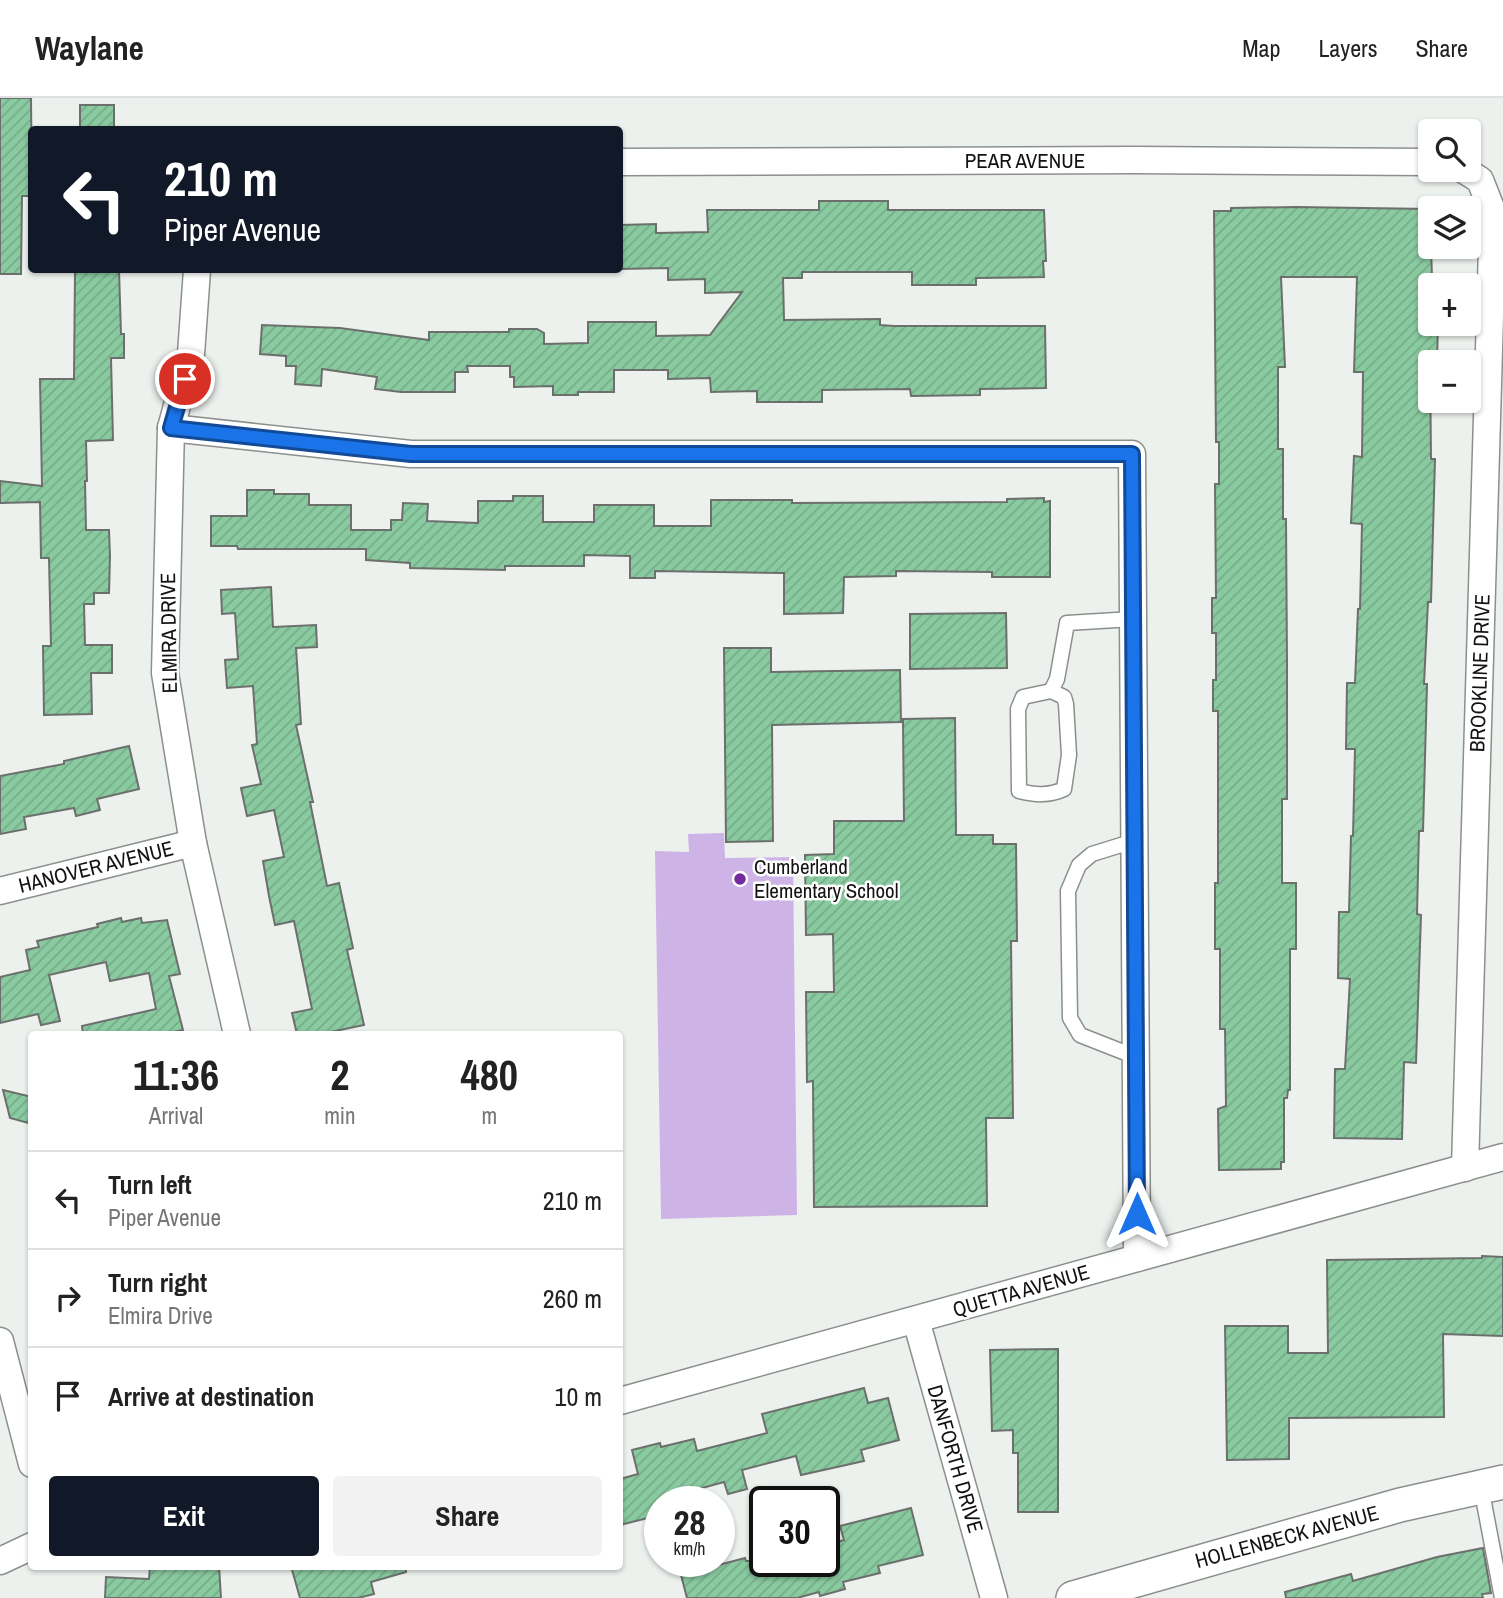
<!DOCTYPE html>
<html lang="en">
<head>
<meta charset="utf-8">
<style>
	:root { --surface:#fff; --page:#f2f2f2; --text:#222; --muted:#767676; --line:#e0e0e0; --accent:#111827 }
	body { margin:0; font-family:"Archivo Narrow",sans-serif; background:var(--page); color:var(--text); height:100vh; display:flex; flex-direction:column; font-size:26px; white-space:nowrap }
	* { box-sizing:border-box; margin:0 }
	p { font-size:23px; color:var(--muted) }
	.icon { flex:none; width:38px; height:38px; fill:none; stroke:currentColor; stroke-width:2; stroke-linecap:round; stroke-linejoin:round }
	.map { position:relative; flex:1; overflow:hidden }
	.sheet { position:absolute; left:28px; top:933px; width:595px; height:539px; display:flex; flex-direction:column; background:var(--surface); border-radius:7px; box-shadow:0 2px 5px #0004 }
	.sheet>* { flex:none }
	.guide { position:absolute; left:28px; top:28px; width:595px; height:147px; border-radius:7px; box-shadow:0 2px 5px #0004; background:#111827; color:#fff; overflow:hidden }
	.fabs { position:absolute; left:1418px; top:21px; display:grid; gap:14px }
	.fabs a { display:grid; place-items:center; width:63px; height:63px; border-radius:7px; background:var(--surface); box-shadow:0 2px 5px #0004; font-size:35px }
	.speed { position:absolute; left:644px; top:1388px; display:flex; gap:14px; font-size:35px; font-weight:700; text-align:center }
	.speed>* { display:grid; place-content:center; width:91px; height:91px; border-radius:50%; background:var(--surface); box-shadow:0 2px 5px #0004; line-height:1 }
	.speed small { font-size:18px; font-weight:400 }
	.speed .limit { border:4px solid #111; border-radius:10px; background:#fff; color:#111 }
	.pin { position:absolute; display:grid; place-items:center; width:60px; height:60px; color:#fff; margin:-30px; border:4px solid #fff; border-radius:50%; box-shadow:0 2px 7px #0007 }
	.me { position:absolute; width:77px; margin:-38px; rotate:0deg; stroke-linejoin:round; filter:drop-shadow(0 0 5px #0008) }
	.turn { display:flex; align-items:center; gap:24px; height:147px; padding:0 21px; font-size:32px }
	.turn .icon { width:91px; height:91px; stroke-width:2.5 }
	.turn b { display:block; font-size:49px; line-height:60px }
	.eta { display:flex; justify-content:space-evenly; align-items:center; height:119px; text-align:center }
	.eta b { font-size:42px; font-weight:800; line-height:49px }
	.button { display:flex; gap:14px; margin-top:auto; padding:14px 21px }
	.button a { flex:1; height:80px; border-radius:7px; background:var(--accent); color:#fff; font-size:28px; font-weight:800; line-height:80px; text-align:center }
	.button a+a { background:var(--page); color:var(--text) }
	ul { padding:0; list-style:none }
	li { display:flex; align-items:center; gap:21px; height:98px; padding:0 21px; border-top:2px solid var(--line) }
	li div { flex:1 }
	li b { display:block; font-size:26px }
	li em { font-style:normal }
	header { display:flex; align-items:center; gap:42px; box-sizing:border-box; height:98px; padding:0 35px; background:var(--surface); border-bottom:2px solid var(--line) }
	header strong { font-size:33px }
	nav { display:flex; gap:38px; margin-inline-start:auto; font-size:24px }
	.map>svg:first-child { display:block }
</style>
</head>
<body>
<header>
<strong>Waylane</strong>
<nav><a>Map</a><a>Layers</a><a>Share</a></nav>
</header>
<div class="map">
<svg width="1503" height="1500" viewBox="0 0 1503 1500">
	<defs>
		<pattern id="building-hatch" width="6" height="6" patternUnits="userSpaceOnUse" patternTransform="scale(1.75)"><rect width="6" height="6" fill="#8acaa0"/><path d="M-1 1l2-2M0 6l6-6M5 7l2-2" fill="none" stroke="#76ac89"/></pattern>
	</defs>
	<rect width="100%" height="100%" fill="#ecf1ee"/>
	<polygon fill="#ceb3e7" points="724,735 725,760 793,759 797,1117 661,1121 655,753 689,754 688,736"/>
	<g fill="url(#building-hatch)" stroke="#6c706d" stroke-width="2">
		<polygon points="0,0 31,0 32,98 22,98 21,176 0,176"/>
		<rect x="80" y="7" width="34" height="25"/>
		<polygon points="819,103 888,103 888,112 1044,112 1046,163 1043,163 1044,179 976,180 976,187 912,187 912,174 802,174 802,180 783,180 784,222 880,221 880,227 894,228 1045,228 1046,290 980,291 980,297 911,298 910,291 822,292 822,304 757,304 757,293 711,294 710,280 668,281 668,272 614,272 614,294 578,294 578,297 553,297 553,288 514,289 514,279 510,279 510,268 467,268 468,274 455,274 455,294 401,294 375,291 377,279 322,271 321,288 295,286 296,268 286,268 286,258 260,256 262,227 340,230 429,242 429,234 509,234 509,231 537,231 544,235 544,246 588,245 588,224 656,224 656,238 710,237 742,194 705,195 705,181 668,182 668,170 620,171 620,127 656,126 656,135 708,134 707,112 819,112"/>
		<polygon points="1296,109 1430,111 1432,181 1430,181 1430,226 1438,226 1437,264 1430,264 1431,361 1435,361 1431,504 1428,504 1424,586 1427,586 1423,733 1419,733 1417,816 1421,817 1416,965 1404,964 1402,1041 1334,1040 1335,971 1345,971 1350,881 1338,880 1339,814 1349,814 1351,738 1353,738 1355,651 1346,651 1347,585 1355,585 1358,511 1360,511 1362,426 1351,425 1354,358 1362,359 1363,274 1354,274 1357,179 1281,179 1285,269 1278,269 1278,351 1283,351 1283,421 1286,421 1287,565 1287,701 1282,701 1282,785 1296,785 1296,851 1290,851 1290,992 1288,992 1287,1000 1284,1000 1284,1064 1281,1064 1281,1071 1219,1072 1218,1011 1226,1008 1225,931 1220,931 1220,851 1215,851 1215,785 1218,785 1218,613 1213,613 1213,582 1216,582 1216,535 1212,535 1212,500 1216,500 1215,386 1219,386 1219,344 1216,344 1214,113 1231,113 1231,110"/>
		<polygon points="75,172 119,172 121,236 124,236 124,260 111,260 113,342 86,343 87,383 85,383 86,432 109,432 110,458 109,495 94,495 94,506 84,506 85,547 112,547 112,575 91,575 92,616 44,617 43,548 51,548 49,460 41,460 40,404 0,405 0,383 42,388 40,281 74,281"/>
		<polygon points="247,392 274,392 274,396 309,396 309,407 351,407 351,432 391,432 391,422 402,422 403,405 428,406 427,423 478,425 478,403 513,403 513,398 543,398 543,424 594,424 594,407 654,407 654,428 711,428 711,402 792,402 792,405 1007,404 1007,401 1044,400 1044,404 1050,403 1050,479 992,479 992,474 896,473 896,478 844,479 843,515 784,516 784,475 655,473 655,480 630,480 630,458 584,457 584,468 505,468 505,472 410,470 410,465 366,462 366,451 238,451 237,448 211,448 211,418 247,418"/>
		<polygon points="271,489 273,529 316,527 317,549 296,550 301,626 296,627 313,704 310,704 327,788 339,785 353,850 347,852 364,927 321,936 297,936 292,915 312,911 294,823 275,827 269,798 263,763 284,759 274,712 247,718 241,690 261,686 252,647 257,646 253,588 227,590 225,562 238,561 235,515 222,516 221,492"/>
		<polygon points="1006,515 1007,570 910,571 910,516"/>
		<polygon points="724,550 771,550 771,574 900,572 901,624 772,627 773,743 726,744"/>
		<polygon points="955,620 956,737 993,737 993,746 1016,746 1017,843 1011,843 1013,1020 986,1020 987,1108 814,1109 813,983 807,984 806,894 834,894 833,836 806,837 805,757 834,756 834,723 904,723 903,621"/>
		<polygon points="129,648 139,691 97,701 100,712 76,718 74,710 24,719 26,731 0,736 0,678 64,666 64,663"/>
		<polygon points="121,820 122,824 141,820 142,825 167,822 180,876 169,878 183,932 163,936 83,936 82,928 156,911 149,875 110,883 106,864 49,877 60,923 41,927 38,916 0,925 0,879 30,872 26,852 39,849 37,843 98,829 97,826"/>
		<polygon points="3,992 32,999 32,1026 10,1020"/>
		<polygon points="1482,1158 1503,1159 1503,1238 1443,1236 1444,1319 1289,1320 1289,1361 1227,1362 1225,1228 1288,1228 1288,1255 1328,1255 1327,1162 1482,1160"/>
		<polygon points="1058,1251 1058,1414 1018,1414 1018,1355 1013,1355 1013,1332 992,1333 990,1252"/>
		<polygon points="864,1290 868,1305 888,1300 899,1342 861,1352 864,1363 801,1377 796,1358 742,1372 747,1391 728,1396 724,1384 673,1398 675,1404 660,1404 660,1417 620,1427 620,1381 638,1376 632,1352 660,1345 661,1349 694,1341 697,1353 767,1335 762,1316"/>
		<polygon points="911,1410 923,1457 878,1468 880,1475 843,1484 845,1491 820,1498 819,1494 797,1500 687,1500 681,1477 745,1460 746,1463 824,1463 824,1448 844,1442 840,1428"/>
		<polygon points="1483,1450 1491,1495 1482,1496 1483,1500 1286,1500 1285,1494 1351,1476 1353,1483 1437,1459"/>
		<polygon points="201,1468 219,1468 221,1500 105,1500 106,1479 149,1481 150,1469"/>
		<polygon points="291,1468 405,1468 406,1474 371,1484 374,1496 358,1500 300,1500"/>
	</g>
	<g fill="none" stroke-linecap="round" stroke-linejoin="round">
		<defs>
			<g id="service">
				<path d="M 1051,593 L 1064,599 L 1066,606 L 1069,657 L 1064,691 C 1049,698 1035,697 1019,693 L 1018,611 L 1023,599 Z"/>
				<polyline points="1051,593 1057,581 1067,525 1133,521"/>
				<polyline points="1134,743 1092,756 1079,767 1068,793 1070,920 1080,937 1136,959"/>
				<polyline points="1481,1389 1502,1500"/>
			</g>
			<g id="minor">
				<polyline points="620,64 1135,62 1430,64"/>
				<polyline points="1464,72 1480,82 1493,115 1465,1070"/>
				<polyline points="197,172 191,256 171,330 165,575 193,745 237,936"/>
				<polyline points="171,330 411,356 1132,356 1137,1160"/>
				<polyline points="0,793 193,745"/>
				<polyline points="916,1222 994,1500"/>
				<polyline points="0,1243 32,1366"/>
				<polyline points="620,1303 1503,1059"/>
				<polyline points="0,1463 32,1448"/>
			</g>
			<polyline id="tertiary" points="1073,1500 1400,1407 1503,1384"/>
		</defs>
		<use href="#service" stroke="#8c908d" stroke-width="17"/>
		<use href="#minor" stroke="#8c908d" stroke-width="29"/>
		<use href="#tertiary" stroke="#8c908d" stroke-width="36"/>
		<use href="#service" stroke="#fff" stroke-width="14"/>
		<use href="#minor" stroke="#fff" stroke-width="26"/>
		<use href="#tertiary" stroke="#fff" stroke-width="33"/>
	</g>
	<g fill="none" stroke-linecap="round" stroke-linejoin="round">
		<defs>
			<polyline id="route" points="185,281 171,330 411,356 1132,356 1137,1116"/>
		</defs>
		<use href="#route" stroke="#114b97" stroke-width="18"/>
		<use href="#route" stroke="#1a73e8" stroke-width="12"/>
	</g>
	<circle fill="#722ca0" stroke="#fff" stroke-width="2.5" cx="740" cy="781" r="7"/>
	<g text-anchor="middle" stroke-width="5" stroke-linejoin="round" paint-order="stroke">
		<g font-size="21" fill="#111211" stroke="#fff">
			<text x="1025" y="70">PEAR AVENUE</text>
			<text transform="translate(169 535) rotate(-91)" y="7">ELMIRA DRIVE</text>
			<text transform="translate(1480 575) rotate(-88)" y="7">BROOKLINE DRIVE</text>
			<text transform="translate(96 769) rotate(-14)" y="7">HANOVER AVENUE</text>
			<text transform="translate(1021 1193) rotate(-16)" y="7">QUETTA AVENUE</text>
			<text transform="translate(955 1361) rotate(74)" y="7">DANFORTH DRIVE</text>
			<text transform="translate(1287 1439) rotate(-15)" y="7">HOLLENBECK AVENUE</text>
		</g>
		<g font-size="21" fill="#111211" stroke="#fff" text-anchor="start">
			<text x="754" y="776">Cumberland<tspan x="754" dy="24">Elementary School</tspan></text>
		</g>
	</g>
</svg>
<div class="fabs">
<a><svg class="icon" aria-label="search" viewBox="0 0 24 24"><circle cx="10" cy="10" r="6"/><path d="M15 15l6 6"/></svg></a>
<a><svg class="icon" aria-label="layers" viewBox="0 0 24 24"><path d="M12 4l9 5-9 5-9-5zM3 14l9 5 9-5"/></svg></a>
<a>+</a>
<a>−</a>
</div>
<div class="speed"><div>28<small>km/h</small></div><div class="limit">30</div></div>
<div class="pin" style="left:185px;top:281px;background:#d93025"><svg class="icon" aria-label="arrive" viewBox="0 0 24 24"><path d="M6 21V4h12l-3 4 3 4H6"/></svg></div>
<svg class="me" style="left:1137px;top:1116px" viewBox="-20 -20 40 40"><path d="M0-17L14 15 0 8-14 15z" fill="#1a73e8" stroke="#fff" stroke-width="4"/></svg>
<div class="guide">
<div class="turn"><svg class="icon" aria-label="left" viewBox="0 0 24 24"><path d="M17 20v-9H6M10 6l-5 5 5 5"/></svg><div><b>210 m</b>Piper Avenue</div></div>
</div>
<section class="sheet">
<div class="eta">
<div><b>11:36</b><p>Arrival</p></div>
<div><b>2</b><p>min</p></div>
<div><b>480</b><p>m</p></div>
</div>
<ul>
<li><svg class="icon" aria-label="left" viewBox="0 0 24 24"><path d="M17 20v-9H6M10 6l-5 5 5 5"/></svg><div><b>Turn left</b><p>Piper Avenue</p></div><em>210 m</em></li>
<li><svg class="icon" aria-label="right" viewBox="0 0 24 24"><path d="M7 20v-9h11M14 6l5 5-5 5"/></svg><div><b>Turn right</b><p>Elmira Drive</p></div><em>260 m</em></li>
<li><svg class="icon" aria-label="arrive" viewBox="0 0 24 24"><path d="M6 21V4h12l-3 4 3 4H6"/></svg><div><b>Arrive at destination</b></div><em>10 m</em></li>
</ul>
<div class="button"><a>Exit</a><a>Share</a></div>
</section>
</div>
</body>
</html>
